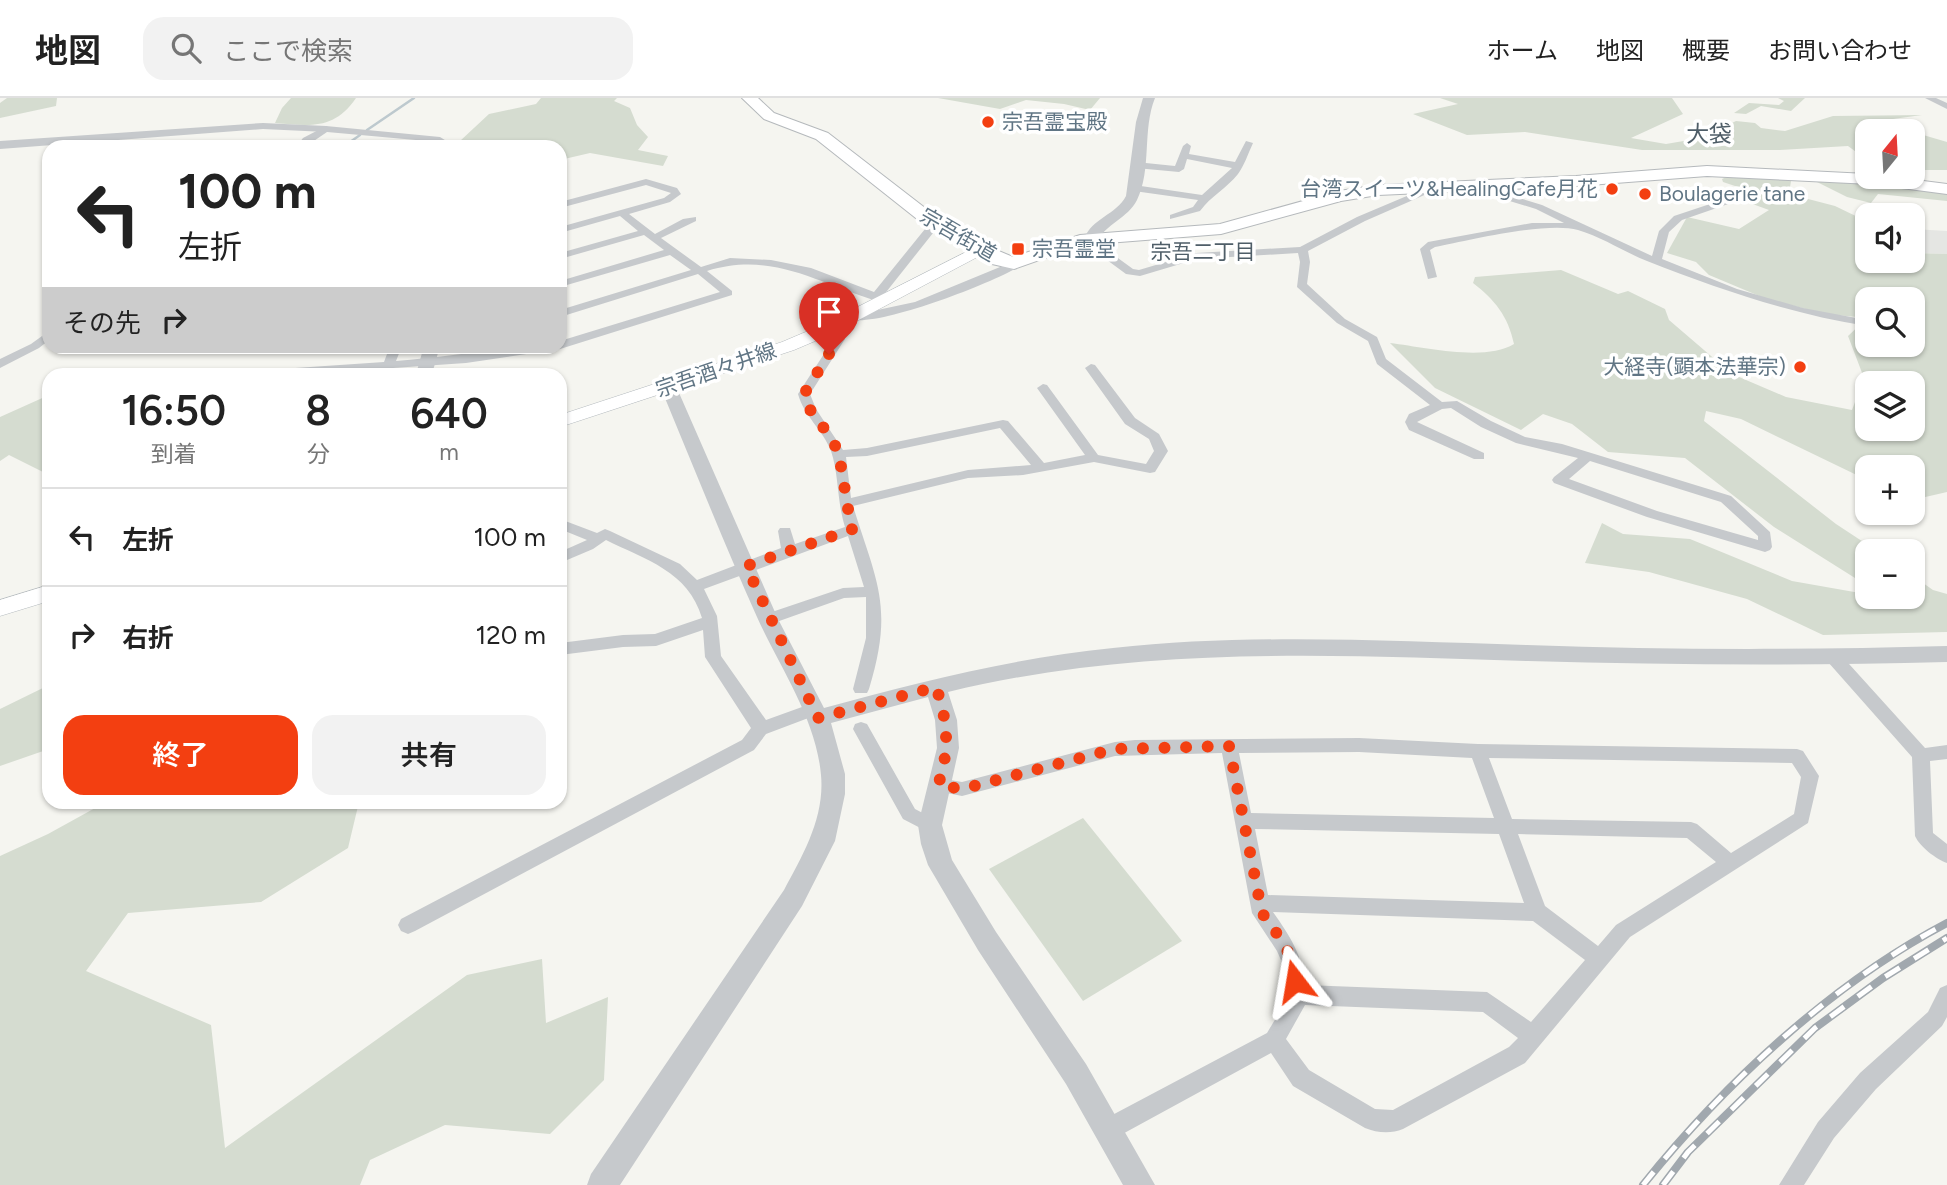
<!DOCTYPE html>
<html lang="ja">
<head>
<meta charset="utf-8">
<style>
	:root { --surface:#fff; --page:#f2f2f2; --text:#222; --muted:#767676; --line:#e0e0e0; --accent:#f33f11 }
	body { margin:0; font-family:Figtree,"Noto Sans JP",sans-serif; background:var(--page); color:var(--text); height:100vh; display:flex; flex-direction:column; font-size:26px; white-space:nowrap }
	* { box-sizing:border-box; margin:0 }
	p { font-size:23px; color:var(--muted) }
	.icon { flex:none; width:38px; height:38px; fill:none; stroke:currentColor; stroke-width:2; stroke-linecap:round; stroke-linejoin:round }
	.map { position:relative; flex:1; overflow:hidden }
	.sheet { position:absolute; left:42px; top:270px; width:525px; height:441px; display:flex; flex-direction:column; background:var(--surface); border-radius:21px; box-shadow:0 2px 5px #0004 }
	.sheet>* { flex:none }
	.hud { position:absolute; left:42px; top:42px; width:525px; height:214px; border-radius:21px; box-shadow:0 2px 5px #0004; background:#fff; color:var(--text); overflow:hidden }
	.needle { width:46px; rotate:18deg }
	.tools { position:absolute; left:1855px; top:21px; display:grid; gap:14px }
	.tools a { display:grid; place-items:center; width:70px; height:70px; border-radius:14px; background:var(--surface); box-shadow:0 2px 5px #0004; font-size:35px }
	.pin { position:absolute; display:grid; place-items:center; width:60px; height:60px; color:#fff; margin:-72px -30px; border-radius:50% 50% 50% 0; rotate:-45deg; box-shadow:0 0 7px #0007 }
	.pin .icon { rotate:45deg }
	.me { position:absolute; width:77px; margin:-38px; rotate:346deg; stroke-linejoin:round; filter:drop-shadow(0 0 5px #0008) }
	.turn { display:flex; align-items:center; gap:24px; height:147px; padding:0 21px; font-size:32px }
	.turn .icon { width:91px; height:91px; stroke-width:2.5 }
	.turn b { display:block; font-size:49px; line-height:60px }
	.then { display:flex; align-items:center; height:66px; padding:0 21px; background:#0003; gap:14px; font-size:26px }
	.eta { display:flex; justify-content:space-evenly; align-items:center; height:119px; text-align:center }
	.eta b { font-size:42px; font-weight:600; line-height:49px }
	.action { display:flex; gap:14px; margin-top:auto; padding:14px 21px }
	.action a { flex:1; height:80px; border-radius:21px; background:var(--accent); color:#fff; font-size:28px; font-weight:600; line-height:80px; text-align:center }
	.action a+a { background:var(--page); color:var(--text) }
	ul { padding:0; list-style:none }
	li { display:flex; align-items:center; gap:21px; height:98px; padding:0 21px; border-top:2px solid var(--line) }
	li div { flex:1 }
	li b { display:block; font-size:26px }
	li em { font-style:normal }
	header { display:flex; align-items:center; gap:42px; box-sizing:border-box; height:98px; padding:0 35px; background:var(--surface); border-bottom:2px solid var(--line) }
	header strong { font-size:33px }
	nav { display:flex; gap:38px; margin-inline-start:auto; font-size:24px }
	.search { width:490px; height:63px; background:var(--page); display:flex; align-items:center; gap:18px; box-sizing:border-box; padding:0 24px; border-radius:21px; color:var(--muted); font-size:26px }
	.map>svg:first-child { display:block }
</style>
</head>
<body>
<header>
<strong>地図</strong>
<div class="search"><svg class="icon" aria-label="search" viewBox="0 0 24 24"><circle cx="10" cy="10" r="6"/><path d="M15 15l6 6"/></svg>ここで検索</div>
<nav><a>ホーム</a><a>地図</a><a>概要</a><a>お問い合わせ</a></nav>
</header>
<div class="map">
<svg width="1947" height="1087" viewBox="0 0 1947 1087">
	<rect width="100%" height="100%" fill="#f5f5f0"/>
	<polygon fill="#e5e6e3" points="1913,131 1947,133 1947,156 1913,155"/>
	<g fill="#d5dcd0" fill-rule="evenodd">
		<polygon points="7,0 57,0 56,8 0,20 0,5"/>
		<path d="M 291,0 L 356,0 C 334,32 311,28 275,25 L 282,10 Z"/>
		<polygon points="541,0 617,0 614,3 630,10 637,27 648,39 638,52 668,58 663,68 590,55 560,62 560,49 479,49 460,43 489,16 536,6"/>
		<polygon points="938,0 1100,0 1090,12 1064,6 1026,2 1000,11"/>
		<polygon points="1440,0 1672,0 1683,16 1631,40 1666,46 1701,40 1736,23 1755,25 1761,30 1785,33 1833,18 1922,17 1893,21 1891,24 1908,33 1867,33 1867,62 1848,48 1780,52 1642,52 1525,34 1467,37 1413,16 1458,6"/>
		<polygon points="1778,0 1805,0 1791,13 1761,8 1746,16 1734,15 1749,5 1779,7 1784,3"/>
		<polygon points="1913,34 1947,44 1947,72 1913,72"/>
		<path d="M 1733,76 L 1851,82 L 1947,93 L 1947,103 L 1878,96 L 1871,105 L 1847,99 L 1815,83 L 1791,83 L 1789,96 L 1835,108 L 1866,123 L 1867,134 L 1861,138 L 1867,143 L 1867,163 L 1913,163 L 1913,155 L 1947,156 L 1947,394 L 1921,400 L 1913,398 L 1913,369 L 1867,369 L 1867,382 L 1741,321 L 1706,313 L 1704,323 L 1836,426 L 1877,453 L 1867,453 L 1867,499 L 1913,499 L 1913,478 L 1933,492 L 1947,496 L 1947,534 L 1823,537 L 1747,501 L 1649,474 L 1585,465 L 1602,425 L 1623,436 L 1690,441 L 1792,483 L 1860,495 L 1855,480 L 1774,429 L 1685,360 L 1608,354 L 1572,326 L 1543,316 L 1521,332 L 1435,290 L 1390,245 C 1424,249 1485,264 1514,246 C 1508,218 1495,202 1473,185 L 1475,179 L 1561,172 L 1618,196 L 1628,193 L 1665,211 L 1669,222 L 1732,276 L 1786,299 L 1852,312 L 1864,280 L 1848,238 L 1867,220 L 1825,216 L 1764,200 L 1709,177 L 1696,164 L 1667,155 L 1687,119 L 1739,131 L 1769,112 L 1736,100 L 1753,94 L 1723,84 L 1722,81 ZM 1867,201 L 1913,201 L 1913,247 L 1867,247 ZM 1867,285 L 1913,285 L 1913,331 L 1867,331 Z"/>
		<polygon points="49,297 49,377 9,357 0,363 0,319"/>
		<polygon points="49,587 49,651 0,668 0,611"/>
		<polygon points="106,704 359,704 348,750 261,804 128,815 86,873 211,927 225,1050 467,877 542,861 546,925 608,899 604,982 550,1036 445,1027 370,1062 360,1087 0,1087 0,758 48,736"/>
		<polygon points="1083,720 1182,843 1083,903 989,771"/>
	</g>
	<g fill="none" stroke-linecap="round" stroke-linejoin="round">
		<g stroke="#bdc9ce" stroke-width="2.5">
			<polyline points="367,32 414,0"/>
			<polyline points="343,49 360,37"/>
		</g>
		<defs>
			<g id="secondary">
				<polygon points="980,147 985,149 988,152 985,155 834,235 794,252 560,329 560,317 782,244 822,227"/>
				<polygon points="49,487 49,503 0,518 0,502"/>
			</g>
			<polygon id="trunk" points="742,0 758,0 774,15 828,35 929,113 987,148 1013,159 1080,137 1220,126 1339,93 1378,87 1576,78 1707,68 1867,76 1867,79 1892,79 1947,86 1947,96 1871,86 1707,78 1576,88 1378,97 1341,103 1221,136 1082,147 1014,171 992,166 917,121 816,41 764,21"/>
		</defs>
		<use href="#secondary" stroke="#b5bbbf" stroke-width="1"/>
		<use href="#trunk" stroke="#b5b9bc" stroke-width="2"/>
		<g fill="#c6c9cc" fill-rule="evenodd">
			<polygon points="1925,0 1936,0 1947,5 1947,11"/>
			<polygon points="326,28 440,39 456,49 446,49 438,44 327,34 305,49 296,49 303,40"/>
			<path d="M 1246,43 L 1253,45 C 1248,56 1244,68 1238,76 C 1227,90 1211,98 1200,113 L 1170,121 L 1170,117 L 1193,109 L 1198,102 L 1134,93 L 1129,90 L 1134,87 L 1202,97 L 1232,70 L 1187,61 L 1184,71 L 1179,74 L 1136,70 L 1131,67 L 1136,64 L 1175,68 L 1183,48 L 1187,45 L 1191,48 L 1189,56 L 1235,64 Z"/>
			<path d="M 646,81 L 677,90 L 681,96 L 670,104 L 629,116 L 655,136 L 683,121 L 696,119 L 696,123 L 661,140 L 701,169 L 730,160 L 771,162 L 811,170 L 874,194 L 925,131 L 939,124 L 944,127 L 933,135 L 883,198 L 890,202 L 884,205 C 821,188 776,152 707,173 L 732,193 L 732,197 L 560,251 L 466,265 L 393,270 L 391,276 L 379,276 L 381,271 L 308,276 L 260,276 L 266,272 L 384,264 L 390,248 L 402,248 L 396,263 C 451,259 505,248 560,248 L 560,243 L 720,194 L 698,176 L 560,219 L 560,212 L 691,172 L 670,157 L 560,189 L 560,183 L 664,152 L 644,137 L 560,161 L 560,155 L 638,133 L 620,118 L 560,135 L 560,129 L 664,100 L 671,95 L 646,87 L 560,110 L 560,104 Z"/>
			<path d="M 1470,85 L 1542,107 L 1652,158 L 1659,133 L 1674,118 L 1728,100 L 1734,100 L 1734,104 L 1682,122 L 1669,134 L 1662,161 L 1737,191 L 1803,210 L 1867,222 L 1867,228 C 1790,216 1719,191 1647,163 C 1624,154 1602,139 1578,132 C 1548,123 1469,142 1435,149 L 1430,152 L 1437,179 L 1428,181 L 1420,151 L 1428,144 L 1532,125 L 1564,125 L 1536,111 L 1467,90 L 1465,88 Z"/>
			<path d="M 1422,88 L 1428,88 L 1429,95 L 1365,123 L 1308,153 L 1310,164 L 1307,186 L 1345,221 L 1377,239 L 1386,261 L 1442,304 L 1457,303 L 1491,323 L 1525,339 L 1562,346 L 1731,398 L 1770,434 L 1772,449 L 1770,452 L 1765,454 L 1647,419 L 1554,385 L 1552,382 L 1554,379 L 1578,360 L 1516,345 L 1481,329 L 1451,310 L 1442,311 L 1417,324 L 1484,355 L 1484,361 L 1474,361 L 1409,332 L 1405,324 L 1409,316 L 1430,307 L 1377,266 L 1368,243 L 1337,225 L 1297,189 L 1300,164 L 1298,155 L 1197,161 L 1140,178 L 1126,176 L 1092,151 L 1086,141 L 1095,139 L 1100,147 L 1133,171 L 1139,172 L 1196,155 L 1300,149 L 1357,119 L 1421,92 ZM 1590,363 L 1721,404 L 1758,438 L 1758,442 L 1657,413 L 1569,381 Z"/>
			<path d="M 1017,162 L 1026,164 C 1006,181 868,234 848,220 L 854,217 L 915,204 Z"/>
			<path d="M 828,228 L 845,241 L 810,296 L 816,311 L 843,352 L 867,350 L 1003,322 L 1008,323 L 1044,365 L 1085,357 L 1037,290 L 1043,286 L 1047,287 L 1098,357 L 1146,366 L 1154,353 L 1149,341 L 1125,326 L 1085,270 L 1091,266 L 1095,267 L 1135,320 L 1159,336 L 1168,353 L 1155,374 L 1150,375 L 1094,364 L 1023,377 L 968,380 L 853,408 C 877,485 894,509 869,591 L 867,595 L 855,595 L 853,591 L 866,540 L 866,499 L 844,500 L 768,527 L 760,521 L 763,517 L 843,490 L 864,489 L 848,438 L 704,491 L 717,518 L 721,558 L 766,622 L 813,605 L 819,606 L 821,611 L 819,616 L 766,636 L 754,652 L 415,833 L 408,836 L 401,833 L 398,827 L 401,821 L 742,642 L 751,630 L 705,559 L 703,532 L 656,548 L 623,549 L 560,557 L 560,545 L 623,537 L 655,536 L 702,520 C 688,473 646,462 606,442 L 593,451 L 560,465 L 560,454 L 587,442 L 560,431 L 560,421 L 597,435 L 605,431 L 610,433 L 680,466 L 697,482 L 781,450 L 778,433 L 780,430 L 790,430 L 795,446 L 845,429 C 837,404 839,377 831,353 C 823,332 804,318 798,296 L 833,242 L 822,231 ZM 1000,330 L 1031,367 L 968,372 L 851,400 L 846,359 L 867,358 Z"/>
			<polygon points="49,233 49,242 39,250 0,270 0,261 31,246"/>
			<path d="M 223,248 L 254,248 C 247,253 230,253 223,248 Z"/>
			<path d="M 1834,554 L 1840,556 L 1925,650 L 1947,647 L 1947,661 L 1930,663 L 1933,735 L 1947,746 L 1947,765 C 1936,761 1920,749 1915,738 L 1912,659 L 1828,564 L 1826,560 L 1828,556 Z"/>
			<polygon points="861,624 867,626 915,711 936,722 939,727 936,732 930,735 903,721 853,631 855,626"/>
			<path d="M 1359,640 L 1478,646 L 1797,651 L 1803,653 L 1819,678 L 1808,725 L 1630,839 L 1525,965 L 1403,1031 C 1391,1036 1377,1035 1365,1030 L 1293,988 L 1271,955 L 1117,1039 L 1109,1042 L 1101,1039 L 1098,1031 L 1101,1023 L 1267,935 L 1286,903 L 1284,869 L 1277,853 L 1252,815 L 1222,655 L 1115,658 L 962,698 L 932,692 L 929,687 L 932,682 L 938,680 L 962,684 L 1115,644 L 1135,642 ZM 1359,654 L 1472,660 L 1494,720 L 1251,715 L 1239,655 ZM 1489,660 L 1792,665 L 1801,679 L 1794,716 L 1731,755 L 1697,726 L 1691,724 L 1512,721 ZM 1255,731 L 1499,736 L 1524,805 L 1268,797 ZM 1518,736 L 1687,740 L 1716,764 L 1616,827 L 1598,848 L 1545,808 ZM 1273,814 L 1533,823 L 1585,862 L 1531,924 L 1487,894 L 1305,887 C 1303,858 1290,838 1273,814 ZM 1305,907 L 1483,914 L 1518,940 L 1509,949 L 1393,1012 L 1375,1011 L 1309,972 L 1286,941 Z"/>
			<polygon points="1947,887 1947,919 1942,928 1876,991 1834,1040 1804,1087 1779,1087 1818,1024 1860,975 1928,914 1940,890"/>
		</g>
		<g fill="#c6c9cc" fill-rule="evenodd">
			<path d="M 1143,0 L 1155,0 C 1142,32 1152,71 1137,102 C 1128,120 1106,126 1096,144 L 1086,144 L 1084,141 C 1092,120 1116,117 1126,98 L 1136,24 Z"/>
			<polygon points="263,25 326,28 332,31 326,34 263,31 0,51 0,43"/>
			<polygon points="424,248 440,248 432,276 416,276"/>
			<path d="M 668,283 L 676,288 L 778,521 L 824,610 C 920,584 1014,560 1113,550 C 1250,535 1389,543 1527,547 C 1667,552 1807,552 1947,548 L 1947,564 C 1807,568 1668,567 1528,563 C 1334,557 1140,547 948,594 L 957,622 L 959,650 L 942,727 L 952,762 L 996,834 L 1086,966 L 1155,1087 L 1123,1087 L 1066,986 L 978,852 L 928,767 L 921,746 L 918,727 L 937,650 L 935,622 L 928,599 L 831,625 L 845,676 L 845,696 L 835,743 L 802,808 L 620,1087 L 587,1087 L 591,1076 L 784,792 C 803,757 825,719 821,677 C 816,620 780,570 757,519 C 723,443 692,365 660,288 Z"/>
		</g>
		<use href="#secondary" fill="#fff" fill-rule="evenodd"/>
		<use href="#trunk" fill="#fff" fill-rule="evenodd"/>
		<defs>
			<g id="rail">
				<path d="M 1643,1087 C 1725,985 1831,886 1947,825"/>
				<polyline points="1663,1087 1688,1054 1815,930 1883,880 1947,840"/>
			</g>
		</defs>
		<use href="#rail" stroke="#a1a8ae" stroke-width="8"/>
		<use href="#rail" stroke="#fff" stroke-width="5" stroke-dasharray="17" stroke-linecap="butt"/>
	</g>
	<g fill="none" stroke-linecap="round" stroke-linejoin="round">
		<path stroke="#f33f11" stroke-width="12" stroke-dasharray="0 21.6" d="M 829,256 L 804,296 C 808,319 832,332 838,356 C 845,381 845,406 853,431 L 746,468 L 818,620 L 936,589 C 948,624 950,652 938,687 L 962,691 L 1115,651 L 1229,648 L 1262,815 L 1285,847 L 1294,869 L 1295,883"/>
	</g>
	<g fill="#f33f11" stroke="#fff" stroke-width="2.5">
		<circle cx="988" cy="24" r="7"/>
		<circle cx="1612" cy="91" r="7"/>
		<circle cx="1645" cy="96" r="7"/>
		<rect x="1011" y="144" width="14" height="14" rx="3.5"/>
		<circle cx="1800" cy="269" r="7"/>
	</g>
	<g text-anchor="middle" stroke-width="7" stroke-linejoin="round" paint-order="stroke">
		<g font-size="21" fill="#607584" stroke="#fff" text-anchor="start">
			<text x="1002" y="31">宗吾霊宝殿</text>
			<text x="1598" y="98" text-anchor="end">台湾スイーツ&amp;HealingCafe月花</text>
			<text x="1659" y="103">Boulagerie tane</text>
			<text x="1032" y="158">宗吾霊堂</text>
			<text x="1786" y="276" text-anchor="end">大経寺(顕本法華宗)</text>
		</g>
		<g font-size="21" fill="#607584" stroke="#fff">
			<text transform="translate(958 137) rotate(30)" y="7">宗吾街道</text>
			<text transform="translate(716 272) rotate(-19)" y="7">宗吾酒々井線</text>
		</g>
		<g font-size="21" fill="#4f5e68" stroke="#fff">
			<text x="1203" y="161">宗吾二丁目</text>
		</g>
		<g font-size="23" fill="#4f5e68" stroke="#fff">
			<text x="1709" y="44">大袋</text>
		</g>
	</g>
</svg>
<div class="tools">
<a><svg class="needle" viewBox="-14 -14 28 28"><path d="M0-13l5 13h-10z" fill="#e53935"/><path d="M0 13l5-13h-10z" fill="#767676"/></svg></a>
<a><svg class="icon" aria-label="sound" viewBox="0 0 24 24"><path d="M4 9h4l5-4v14l-5-4H4zM17 9q2 3 0 6"/></svg></a>
<a><svg class="icon" aria-label="search" viewBox="0 0 24 24"><circle cx="10" cy="10" r="6"/><path d="M15 15l6 6"/></svg></a>
<a><svg class="icon" aria-label="layers" viewBox="0 0 24 24"><path d="M12 4l9 5-9 5-9-5zM3 14l9 5 9-5"/></svg></a>
<a>+</a>
<a>−</a>
</div>
<div class="pin" style="left:829px;top:256px;background:#d93025"><svg class="icon" aria-label="arrive" viewBox="0 0 24 24"><path d="M6 21V4h12l-3 4 3 4H6"/></svg></div>
<svg class="me" style="left:1295px;top:883px" viewBox="-20 -20 40 40"><path d="M0-17L14 15 0 8-14 15z" fill="#f33f11" stroke="#fff" stroke-width="4"/></svg>
<div class="hud">
<div class="turn"><svg class="icon" aria-label="left" viewBox="0 0 24 24"><path d="M17 20v-9H6M10 6l-5 5 5 5"/></svg><div><b>100 m</b>左折</div></div>
<div class="then">その先<svg class="icon" aria-label="right" viewBox="0 0 24 24"><path d="M7 20v-9h11M14 6l5 5-5 5"/></svg></div>
</div>
<section class="sheet">
<div class="eta">
<div><b>16:50</b><p>到着</p></div>
<div><b>8</b><p>分</p></div>
<div><b>640</b><p>m</p></div>
</div>
<ul>
<li><svg class="icon" aria-label="left" viewBox="0 0 24 24"><path d="M17 20v-9H6M10 6l-5 5 5 5"/></svg><div><b>左折</b></div><em>100 m</em></li>
<li><svg class="icon" aria-label="right" viewBox="0 0 24 24"><path d="M7 20v-9h11M14 6l5 5-5 5"/></svg><div><b>右折</b></div><em>120 m</em></li>
</ul>
<div class="action"><a>終了</a><a>共有</a></div>
</section>
</div>
</body>
</html>
